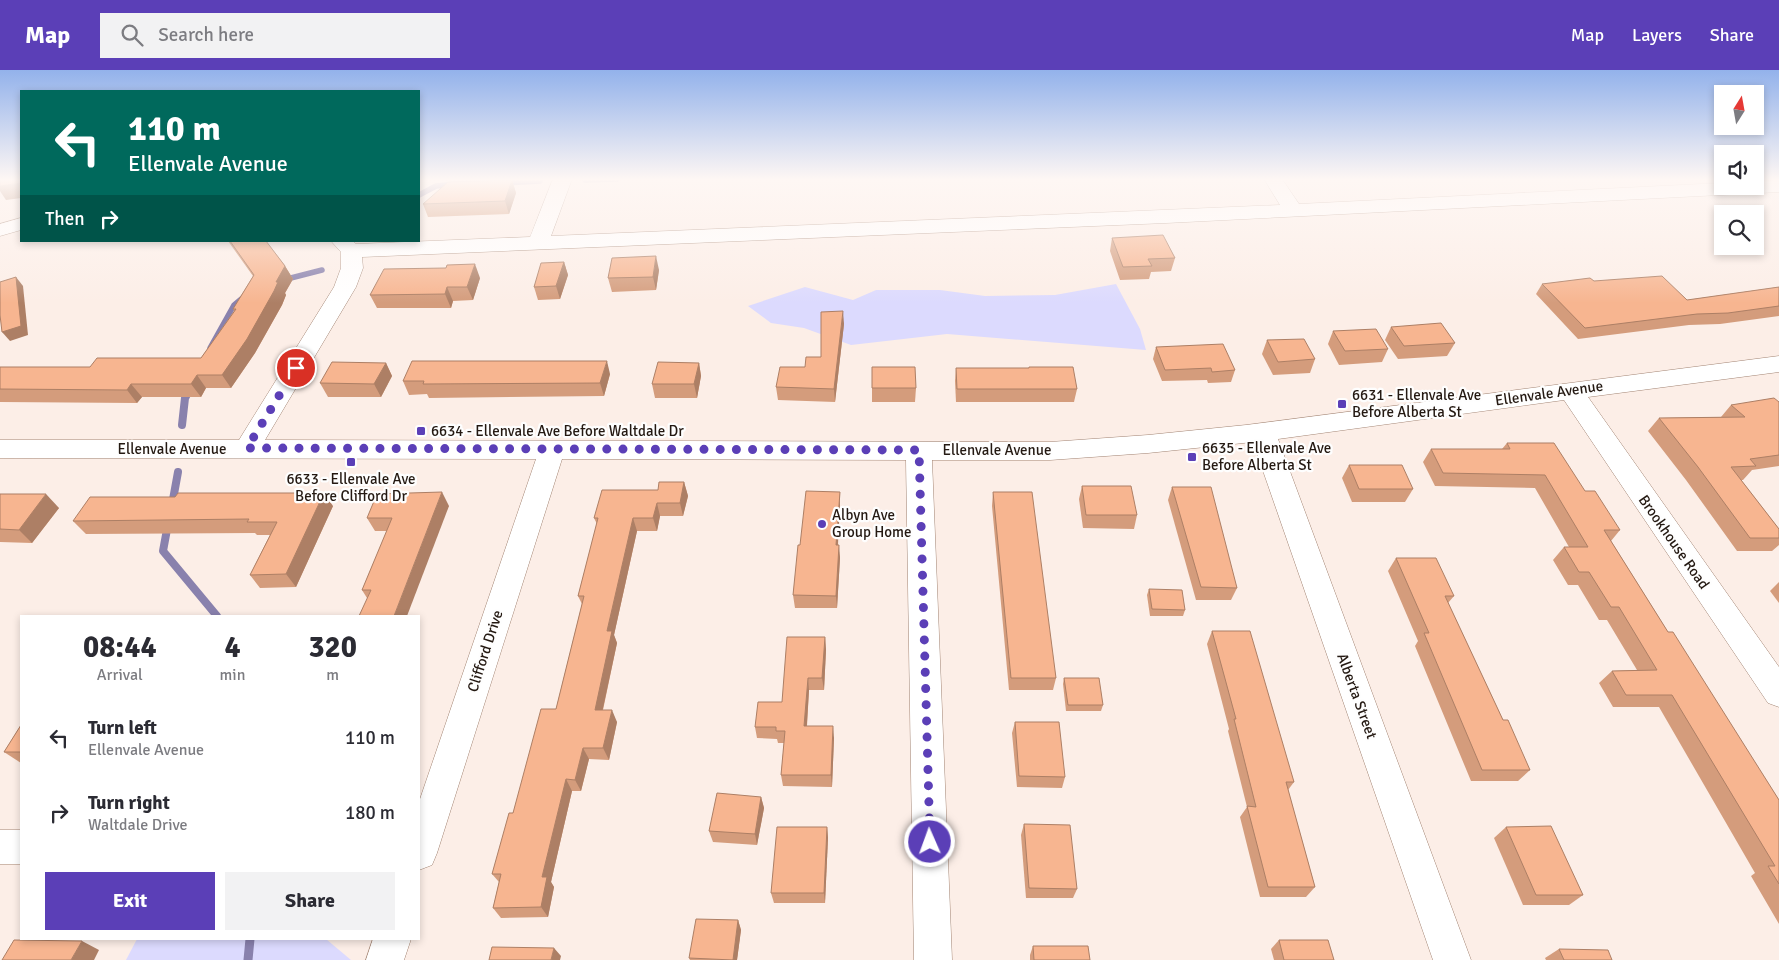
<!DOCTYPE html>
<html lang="en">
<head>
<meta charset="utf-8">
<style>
	:root { --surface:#fff; --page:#f2f2f3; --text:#2b2b33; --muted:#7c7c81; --accent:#5b3fb7 }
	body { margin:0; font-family:Signika,sans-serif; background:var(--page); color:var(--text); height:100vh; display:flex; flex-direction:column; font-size:19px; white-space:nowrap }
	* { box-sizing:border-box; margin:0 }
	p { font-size:16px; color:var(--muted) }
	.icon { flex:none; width:28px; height:28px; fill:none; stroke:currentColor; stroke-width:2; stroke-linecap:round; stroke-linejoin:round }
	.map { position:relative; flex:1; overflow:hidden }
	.sheet { position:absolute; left:20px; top:545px; width:400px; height:325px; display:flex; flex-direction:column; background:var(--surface); border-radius:0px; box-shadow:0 2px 8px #0003 }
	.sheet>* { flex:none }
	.guide { position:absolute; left:20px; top:20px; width:400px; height:152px; border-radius:0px; box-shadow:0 2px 8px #0003; background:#00695c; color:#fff; overflow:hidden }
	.needle { width:32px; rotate:11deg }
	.tools { position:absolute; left:1714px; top:15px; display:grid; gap:10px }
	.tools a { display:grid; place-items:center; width:50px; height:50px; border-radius:0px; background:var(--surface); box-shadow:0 2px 8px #0003; font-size:25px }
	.pin { position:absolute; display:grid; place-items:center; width:42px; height:42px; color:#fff; margin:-21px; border:2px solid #fff; border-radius:50%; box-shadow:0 1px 5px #0007 }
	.me { position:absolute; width:55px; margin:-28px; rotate:358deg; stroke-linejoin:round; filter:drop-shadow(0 0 4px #0008) }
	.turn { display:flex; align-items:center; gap:18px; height:105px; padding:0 25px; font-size:22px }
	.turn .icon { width:65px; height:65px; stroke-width:2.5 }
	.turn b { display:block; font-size:35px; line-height:42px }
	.then { display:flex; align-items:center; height:48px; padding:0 25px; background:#0003; gap:10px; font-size:19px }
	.eta { display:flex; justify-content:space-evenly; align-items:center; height:85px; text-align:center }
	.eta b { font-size:30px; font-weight:800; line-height:35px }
	.cta { display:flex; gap:10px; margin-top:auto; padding:10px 25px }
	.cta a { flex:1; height:58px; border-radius:0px; background:var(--accent); color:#fff; font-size:20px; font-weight:800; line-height:58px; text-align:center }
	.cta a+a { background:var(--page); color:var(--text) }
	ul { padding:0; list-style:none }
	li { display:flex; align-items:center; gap:15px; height:75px; padding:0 25px }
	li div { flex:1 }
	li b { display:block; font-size:19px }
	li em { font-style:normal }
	header { display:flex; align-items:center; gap:30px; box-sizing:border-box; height:70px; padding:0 25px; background:var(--accent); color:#fff }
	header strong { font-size:24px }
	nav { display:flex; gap:28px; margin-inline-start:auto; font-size:18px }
	.search { width:350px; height:45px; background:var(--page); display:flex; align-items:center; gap:12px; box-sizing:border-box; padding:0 18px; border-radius:0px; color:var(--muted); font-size:19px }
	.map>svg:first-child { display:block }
</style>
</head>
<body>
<header>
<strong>Map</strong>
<div class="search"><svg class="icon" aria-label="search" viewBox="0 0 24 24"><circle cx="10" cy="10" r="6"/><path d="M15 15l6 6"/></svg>Search here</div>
<nav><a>Map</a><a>Layers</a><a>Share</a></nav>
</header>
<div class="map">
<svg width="1779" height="890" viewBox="0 0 1779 890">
	<rect width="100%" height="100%" fill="#fceee7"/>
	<g fill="#dcdafe">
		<polygon points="1116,214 1140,259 1146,280 947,264 851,275 804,258 771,253 748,236 805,217 853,230 876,220 940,220 985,226 1055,225"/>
		<polygon points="137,869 326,869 351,890 126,890"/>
	</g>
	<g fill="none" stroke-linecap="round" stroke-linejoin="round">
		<g stroke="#8981ad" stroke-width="5.5">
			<polyline points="585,110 617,109"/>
			<polyline points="502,113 540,111"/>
			<polyline points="419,125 436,116 456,114"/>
			<polyline points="283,210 322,200"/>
			<polyline points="210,278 234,235 247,224"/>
		</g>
		<g stroke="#8981ad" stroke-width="8">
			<polyline points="182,355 185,328 190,319"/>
			<polyline points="172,435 178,402"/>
			<polyline points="168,454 163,481 217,546"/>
		</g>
		<polyline stroke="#8981ad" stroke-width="9" points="248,890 250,869"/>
		<defs>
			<g id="minor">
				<polygon points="553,109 572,109 551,166 1280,135 1264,109 1282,109 1299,134 1722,113 1722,116 1755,116 1755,111 1779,110 1779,122 1166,153 362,187 363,198 356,217 265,370 1050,372 1148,365 1246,355 1779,286 1779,302 1588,327 1779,597 1779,637 1768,633 1564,330 1278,369 1471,890 1433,890 1253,372 1148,383 1050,390 932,390 952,890 914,890 906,390 562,389 437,783 432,795 419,800 419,732 536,389 0,388 0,370 239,370 334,217 341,198 341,182 331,171 353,171 356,174 530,167"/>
				<polygon points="21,148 21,160 0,166 0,154"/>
				<rect x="0" y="760" width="21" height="34"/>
				<polygon points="373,869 411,869 404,890 366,890"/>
			</g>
		</defs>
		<use href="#minor" stroke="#a28473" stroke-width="1"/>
		<use href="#minor" fill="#fff" fill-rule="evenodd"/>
	</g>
	<g fill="#d49c7c">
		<polygon points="512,110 516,123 509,144 428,147 423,134"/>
		<polygon points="1112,168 1175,188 1171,201 1151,202 1149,209 1120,210 1110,181"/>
		<polygon points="228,171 266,171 285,196 293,209 285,223 286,225 282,235 255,283 231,318 206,318 201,327 142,327 137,333 0,332 0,297 90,297 201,288 234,241 233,239 253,206"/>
		<polygon points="564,192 568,205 560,229 538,230 534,217"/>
		<polygon points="659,200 656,220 612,222 608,208"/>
		<polygon points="480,208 473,230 453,231 451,238 377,238 370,225"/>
		<polygon points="1594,211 1687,230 1779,217 1779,246 1720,254 1689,255 1578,269 1536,224 1542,214"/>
		<polygon points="844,254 835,332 778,330 776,317 805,297 821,287"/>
		<polygon points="1391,257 1455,273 1447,286 1398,289 1385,270"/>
		<polygon points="1333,261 1388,279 1382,292 1339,295 1328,274"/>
		<polygon points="1267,270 1315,289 1310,303 1273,305 1262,284"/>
		<polygon points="1156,277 1235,300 1231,312 1208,313 1207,310 1162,311 1153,289"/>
		<polygon points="386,293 392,306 381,327 328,327 320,313"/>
		<polygon points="699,293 701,306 697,328 655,328 652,314"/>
		<polygon points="872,297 916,318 915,332 872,332"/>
		<polygon points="956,298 1077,319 1074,332 956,332 955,311"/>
		<polygon points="610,304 604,326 429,328 427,324 409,325 403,311"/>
		<polygon points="1779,332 1779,396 1752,400 1743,410 1741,410 1779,459 1779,475 1772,481 1737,481 1686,410 1648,361 1659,348 1721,347 1731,335"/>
		<polygon points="1507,373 1585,421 1620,460 1611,471 1668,562 1779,730 1779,854 1751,806 1755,803 1659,637 1613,637 1599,613 1612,601 1637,600 1607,550 1599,550 1578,515 1568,515 1553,490 1564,477 1569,477 1535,418 1435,416 1423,392 1431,379 1502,379"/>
		<polygon points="1349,395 1413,419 1405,432 1352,432 1342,408"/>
		<polygon points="684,412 688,426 683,446 660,446 657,461 637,461 614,565 617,573 603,640 617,652 609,690 589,689 581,721 572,721 551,812 554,817 548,847 501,848 493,838 499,812 492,804 513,743 556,639 582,534 578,526 597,454 594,448 658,420"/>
		<polygon points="1082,416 1137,445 1134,459 1083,458 1079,429"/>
		<polygon points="1172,417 1237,518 1231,530 1196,530 1168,430"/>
		<polygon points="840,422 840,435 838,475 840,488 837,538 795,538 793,525 800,475"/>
		<polygon points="993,422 1056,608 1053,620 1009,620 992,436"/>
		<polygon points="0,424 59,438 32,473 0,472"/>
		<polygon points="333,436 296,517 260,518 250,505 270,465 257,465 255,463 86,464 73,451"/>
		<polygon points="449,436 367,528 362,520 387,461 375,461 367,448"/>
		<polygon points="1396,488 1454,526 1448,533 1503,650 1530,700 1518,711 1471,711 1415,576 1418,571 1388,501"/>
		<polygon points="1779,512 1779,533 1770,521"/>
		<polygon points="1149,519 1185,540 1183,546 1150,546 1147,525"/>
		<polygon points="1212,561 1294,712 1288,720 1315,817 1306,827 1260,827 1240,747 1247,737 1228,661 1229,659 1207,574"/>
		<polygon points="825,567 826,580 824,620 809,620 807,656 834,668 832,717 783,716 781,705 784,673 778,673 777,669 757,668 755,657 782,632"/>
		<polygon points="1064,608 1103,635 1101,641 1066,641 1063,614"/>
		<polygon points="1015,652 1065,707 1062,718 1017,717 1012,663"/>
		<polygon points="21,655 21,693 4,682"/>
		<polygon points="761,727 764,738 757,775 713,772 709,761"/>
		<polygon points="1024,754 1077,819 1073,828 1026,828 1021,765"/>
		<polygon points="827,757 828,768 825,833 774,833 771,823"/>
		<polygon points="1506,757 1583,825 1569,835 1523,835 1494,768"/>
		<polygon points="738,850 741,860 737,890 690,890 689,888"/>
		<polygon points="1279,870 1334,890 1274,890 1271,879"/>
		<polygon points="1033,876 1090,890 1030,890 1030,885"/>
		<polygon points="1559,879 1612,890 1546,890 1545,888"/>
	</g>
	<g fill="#ad7f65">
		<polygon points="512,110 516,123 509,144 505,131"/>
		<polygon points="21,113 21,128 6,130 0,121 0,116"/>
		<polygon points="656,186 659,200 656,220 653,207"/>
		<polygon points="564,192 568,205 560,229 556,216"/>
		<polygon points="475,194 480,208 473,230 467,217"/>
		<polygon points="285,196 293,209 285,223 286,225 282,235 255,283 231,318 222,305"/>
		<polygon points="16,207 23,216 28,265 10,271 2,262"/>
		<polygon points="447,217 453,231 451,238 445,224"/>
		<polygon points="843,241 844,254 835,332 834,319"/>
		<polygon points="607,291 610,304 604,326 600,313"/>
		<polygon points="386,293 392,306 381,327 374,314"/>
		<polygon points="699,293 701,306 697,328 694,314"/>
		<polygon points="197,305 206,318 201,327 191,314"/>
		<polygon points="131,314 142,327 137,333 127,320"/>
		<polygon points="684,412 688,426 683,446 680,433"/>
		<polygon points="442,422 449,436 407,546 394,546"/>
		<polygon points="840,422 840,435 837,488 836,475"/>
		<polygon points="324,423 333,436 296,517 286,504"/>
		<polygon points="46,424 59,438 32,473 19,460"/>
		<polygon points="657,433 660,446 657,461 653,448"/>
		<polygon points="633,448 637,461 614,565 617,573 600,652 595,640 607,561"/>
		<polygon points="839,475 840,488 837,538 836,526"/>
		<polygon points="825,567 826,580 824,620 822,608"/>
		<polygon points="808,608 809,620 806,668 804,656"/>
		<polygon points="612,640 617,652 609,690 603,678"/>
		<polygon points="833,656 834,668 832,717 831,705"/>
		<polygon points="583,678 589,689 581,721 575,710"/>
		<polygon points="566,709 572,721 551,812 554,817 548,847 541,837 542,807"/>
		<polygon points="761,727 764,738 757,775 755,764"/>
		<polygon points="827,757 828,768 825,833 824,823"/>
		<polygon points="738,850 741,860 737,890 733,890"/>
		<polygon points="82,871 99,880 94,890 71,890"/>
		<polygon points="554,878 561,886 560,890 551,890"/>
	</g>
	<g fill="#f7b590" stroke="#ad7f65">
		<polygon points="1,109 21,109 21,113 0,116 0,111"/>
		<polygon points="512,110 505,131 423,134 448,112"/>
		<polygon points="1163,165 1175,188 1148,189 1152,196 1123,197 1112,168"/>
		<polygon points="230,171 266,171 285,196 276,212 278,212 274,221 247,269 222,305 197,305 191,314 131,314 127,320 0,319 0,297 90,297 97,288 201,288 236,239 233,239 254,205"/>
		<polygon points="656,186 653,207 608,208 612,188"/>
		<polygon points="564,192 556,216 534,217 541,193"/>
		<polygon points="475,194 467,217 447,217 445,224 370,225 384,199 446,198 447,195"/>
		<polygon points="1662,206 1687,230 1779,217 1779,236 1728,243 1697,244 1585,258 1542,214 1590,208 1594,211"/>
		<polygon points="16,207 21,256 2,262 0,245 0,212"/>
		<polygon points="843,241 834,319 776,317 780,297 805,297 806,287 821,287 821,242"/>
		<polygon points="1441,253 1455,273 1404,276 1391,257"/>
		<polygon points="1376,259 1388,279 1345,281 1333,261"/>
		<polygon points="1304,269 1315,289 1278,292 1267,270"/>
		<polygon points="1223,274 1235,300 1212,302 1211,298 1165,300 1156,277"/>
		<polygon points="412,291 607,291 600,313 423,314 424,311 403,311"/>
		<polygon points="332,292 386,293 374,314 320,313"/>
		<polygon points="658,292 699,293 694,314 652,314"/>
		<polygon points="872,297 915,297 916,318 872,318"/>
		<polygon points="1029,297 1073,297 1077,319 957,319 956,298 1029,298"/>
		<polygon points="1774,328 1779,332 1779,385 1750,389 1756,396 1731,397 1779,459 1779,468 1750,468 1698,397 1659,348 1745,347 1731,335"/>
		<polygon points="1507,373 1554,373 1585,421 1595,421 1620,460 1604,460 1668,562 1673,562 1779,730 1779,814 1768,796 1775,796 1672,625 1626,625 1612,601 1657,600 1619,537 1611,537 1589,502 1579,502 1564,477 1588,477 1545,405 1443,403 1431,379 1510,379"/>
		<polygon points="1349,395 1402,395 1413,419 1359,419"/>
		<polygon points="659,412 684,412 680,433 657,433 653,448 633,448 607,561 612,561 595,640 612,640 603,678 583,678 575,710 566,709 542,807 547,807 541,837 493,838 501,804 492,804 509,743 513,743 541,639 556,639 584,526 578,526 598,448 594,448 602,420 658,420"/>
		<polygon points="1082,416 1131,416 1137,445 1086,445"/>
		<polygon points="1172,417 1211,417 1237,518 1201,517"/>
		<polygon points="806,421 840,422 836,475 839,475 836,526 793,525 798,475 800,475"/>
		<polygon points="442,422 394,546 400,546 359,546 371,520 362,520 392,448 367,448 377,424"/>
		<polygon points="993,422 1032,422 1056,608 1011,608"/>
		<polygon points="178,423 324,423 286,504 250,505 277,452 247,452 249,449 73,451 90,427 175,427"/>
		<polygon points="0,424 46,424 19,460 0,459"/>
		<polygon points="1396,488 1436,488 1454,526 1445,526 1503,650 1508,650 1530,700 1482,700 1424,563 1429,563"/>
		<polygon points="1149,519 1182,520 1185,540 1152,539"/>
		<polygon points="1212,561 1250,561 1294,712 1286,712 1315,817 1268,817 1247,736 1256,737 1234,649 1236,649"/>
		<polygon points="787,567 825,567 822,608 808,608 804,656 833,656 831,705 781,705 785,661 776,661 776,657 755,657 758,632 782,632"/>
		<polygon points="1064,608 1099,608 1103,635 1068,635"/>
		<polygon points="1015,652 1059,652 1065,707 1019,706"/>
		<polygon points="21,655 21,682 4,682"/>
		<polygon points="717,723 761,727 755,764 709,761"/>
		<polygon points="1024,754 1070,755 1077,819 1029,818"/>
		<polygon points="1551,756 1583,825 1536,825 1506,757"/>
		<polygon points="777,757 827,757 824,823 771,823"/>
		<polygon points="696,849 738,850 733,890 689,888"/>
		<polygon points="14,870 82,871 71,890 2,890"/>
		<polygon points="1279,870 1328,870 1334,890 1284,890"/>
		<polygon points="1033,876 1088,876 1090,890 1034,890"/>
		<polygon points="492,877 554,878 551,890 489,890"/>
		<polygon points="1559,879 1608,880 1612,890 1564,890"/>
	</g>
	<linearGradient id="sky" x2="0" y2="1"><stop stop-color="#93b2eb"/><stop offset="0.47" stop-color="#fef7f4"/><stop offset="1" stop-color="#fef7f4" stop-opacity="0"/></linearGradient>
	<rect width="1779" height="233" fill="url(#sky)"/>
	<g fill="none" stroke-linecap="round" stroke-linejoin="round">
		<polyline stroke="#5b3fb7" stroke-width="9" stroke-dasharray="0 16.2" points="296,298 247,378 919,380 930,772"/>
	</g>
	<g fill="#5b3fb7" stroke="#fefefe" stroke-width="2">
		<rect x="1337" y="329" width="10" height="10" rx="2.5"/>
		<rect x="416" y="356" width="10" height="10" rx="2.5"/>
		<rect x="1187" y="382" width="10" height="10" rx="2.5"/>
		<rect x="346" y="387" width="10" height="10" rx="2.5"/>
		<circle cx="822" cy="454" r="5"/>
	</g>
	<g text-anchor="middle" stroke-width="4.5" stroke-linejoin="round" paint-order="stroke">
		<g font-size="15" fill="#241912" stroke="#fefefe">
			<text transform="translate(1549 323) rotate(-8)" y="5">Ellenvale Avenue</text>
			<text x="172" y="384">Ellenvale Avenue</text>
			<text x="997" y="385">Ellenvale Avenue</text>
			<text transform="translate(1674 472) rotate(55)" y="5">Brookhouse Road</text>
			<text transform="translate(485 581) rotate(-72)" y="5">Clifford Drive</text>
			<text transform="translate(1357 626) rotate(70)" y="5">Alberta Street</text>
		</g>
		<g font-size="15" fill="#241912" stroke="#fefefe" text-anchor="start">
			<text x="1352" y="330">6631 - Ellenvale Ave<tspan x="1352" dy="17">Before Alberta St</tspan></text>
			<text x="431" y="366">6634 - Ellenvale Ave Before Waltdale Dr</text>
			<text x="1202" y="383">6635 - Ellenvale Ave<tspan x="1202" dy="17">Before Alberta St</tspan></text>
			<text x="351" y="414" text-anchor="middle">6633 - Ellenvale Ave<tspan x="351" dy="17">Before Clifford Dr</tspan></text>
			<text x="832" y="450">Albyn Ave<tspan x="832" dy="17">Group Home</tspan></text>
		</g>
	</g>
</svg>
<div class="tools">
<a><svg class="needle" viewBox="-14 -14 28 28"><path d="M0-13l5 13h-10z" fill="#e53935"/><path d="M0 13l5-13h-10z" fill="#7c7c81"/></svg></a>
<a><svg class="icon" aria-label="sound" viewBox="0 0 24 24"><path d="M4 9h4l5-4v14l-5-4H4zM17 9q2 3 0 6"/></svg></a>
<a><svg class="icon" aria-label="search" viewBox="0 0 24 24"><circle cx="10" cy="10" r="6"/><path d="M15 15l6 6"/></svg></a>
</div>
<div class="pin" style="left:296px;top:298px;background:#d93025"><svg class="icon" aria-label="arrive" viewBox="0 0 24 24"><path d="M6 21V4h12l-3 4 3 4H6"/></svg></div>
<svg class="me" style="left:930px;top:772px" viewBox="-20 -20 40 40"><circle r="17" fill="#5b3fb7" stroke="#fff" stroke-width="3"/><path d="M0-11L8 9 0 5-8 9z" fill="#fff"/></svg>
<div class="guide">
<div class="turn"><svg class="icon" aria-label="left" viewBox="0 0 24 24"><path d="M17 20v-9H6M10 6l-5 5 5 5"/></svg><div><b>110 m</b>Ellenvale Avenue</div></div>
<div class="then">Then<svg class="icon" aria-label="right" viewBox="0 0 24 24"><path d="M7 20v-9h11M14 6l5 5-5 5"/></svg></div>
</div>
<section class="sheet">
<div class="eta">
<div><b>08:44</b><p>Arrival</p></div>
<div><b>4</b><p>min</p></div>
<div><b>320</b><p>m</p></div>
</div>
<ul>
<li><svg class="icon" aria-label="left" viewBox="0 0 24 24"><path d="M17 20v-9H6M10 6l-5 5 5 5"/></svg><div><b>Turn left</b><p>Ellenvale Avenue</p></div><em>110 m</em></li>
<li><svg class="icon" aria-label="right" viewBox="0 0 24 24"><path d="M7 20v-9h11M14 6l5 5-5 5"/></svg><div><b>Turn right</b><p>Waltdale Drive</p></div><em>180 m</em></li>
</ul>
<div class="cta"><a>Exit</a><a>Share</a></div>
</section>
</div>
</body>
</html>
